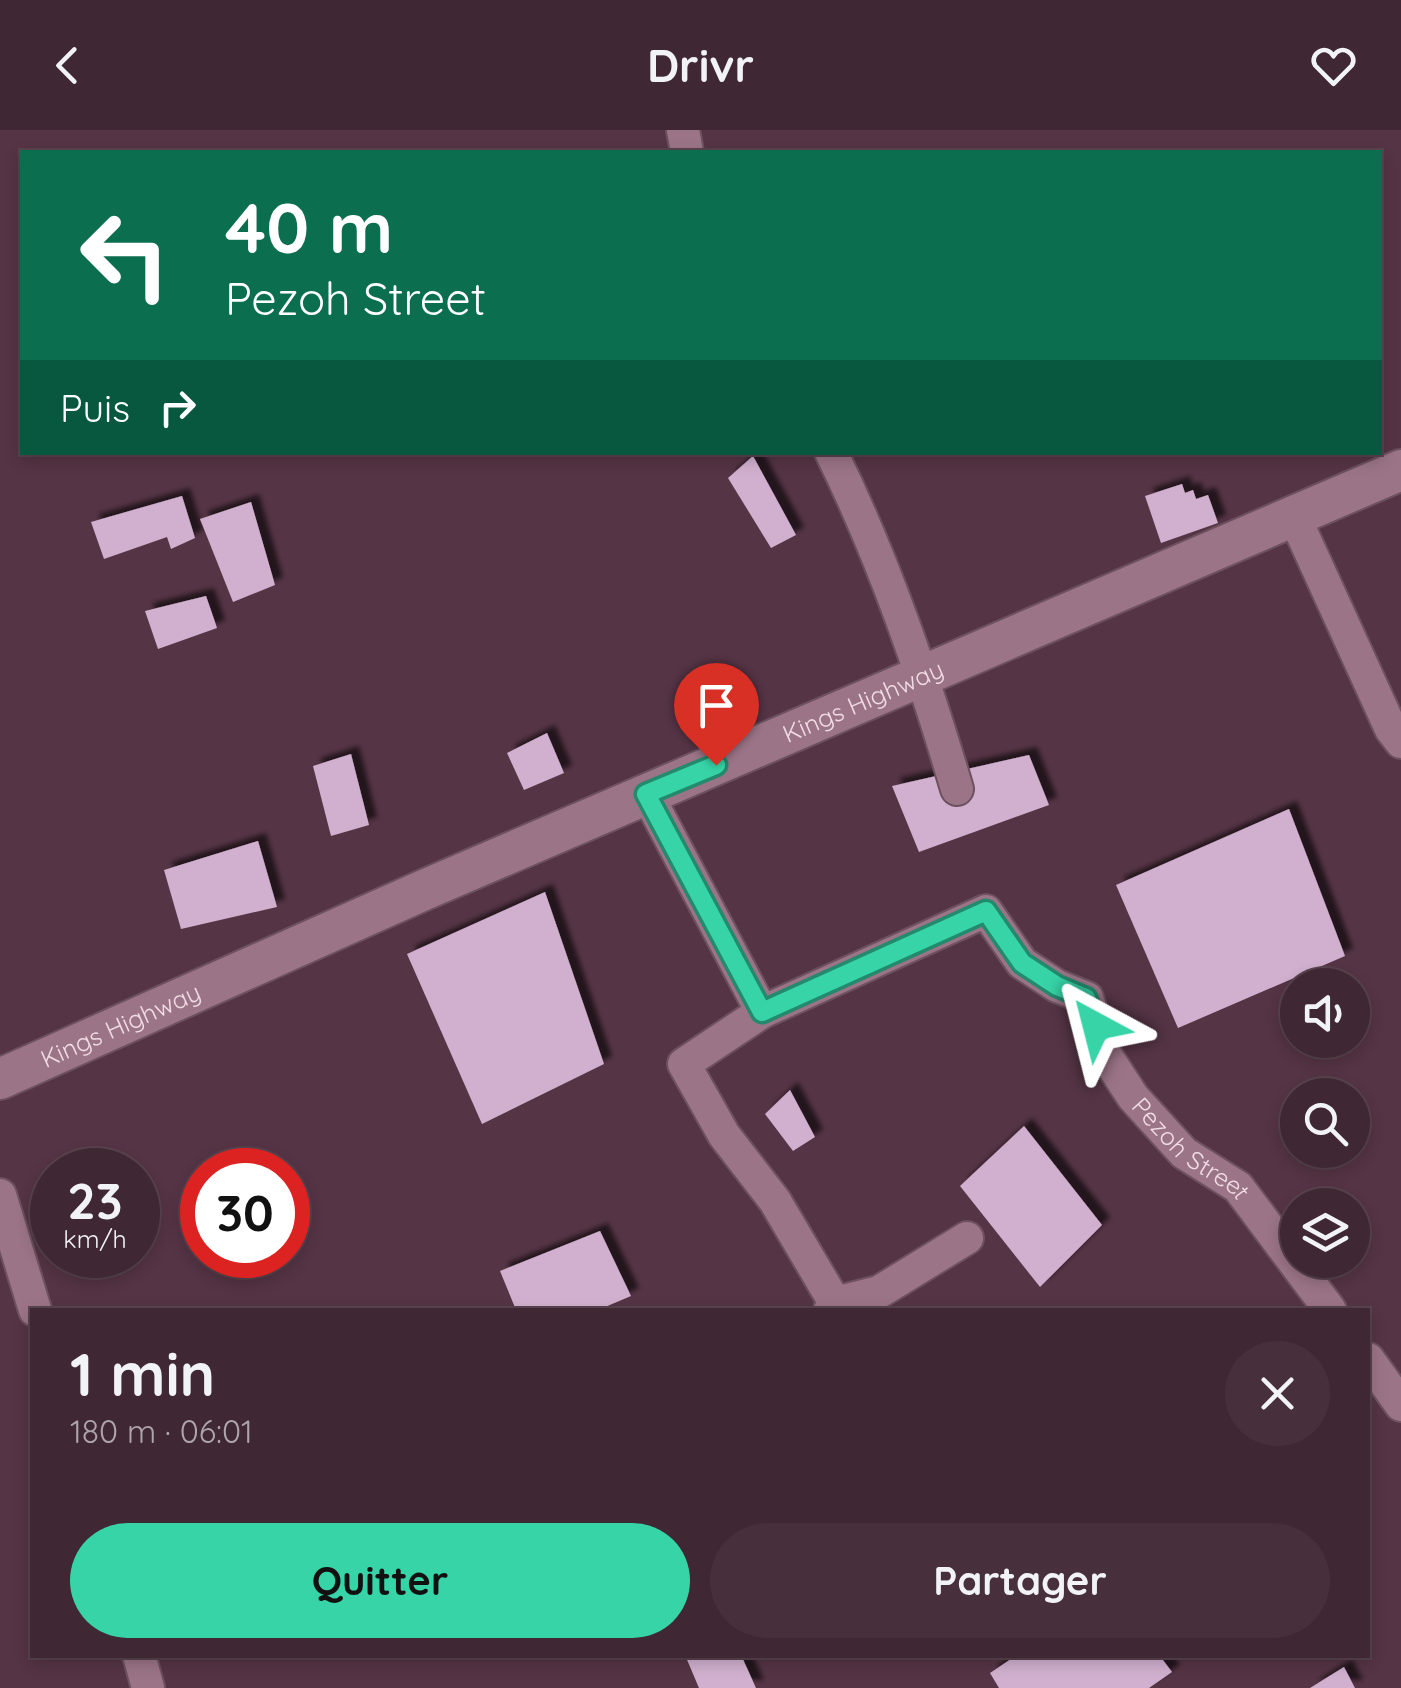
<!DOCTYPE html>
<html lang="fr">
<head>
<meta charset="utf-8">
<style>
	:root { --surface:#402734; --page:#472f3c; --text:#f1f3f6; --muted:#aea5ac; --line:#59444f; --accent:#36d4a7 }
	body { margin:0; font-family:Quicksand,sans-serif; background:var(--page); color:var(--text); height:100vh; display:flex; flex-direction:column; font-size:38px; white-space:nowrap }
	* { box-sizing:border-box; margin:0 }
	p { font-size:32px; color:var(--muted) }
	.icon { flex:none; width:55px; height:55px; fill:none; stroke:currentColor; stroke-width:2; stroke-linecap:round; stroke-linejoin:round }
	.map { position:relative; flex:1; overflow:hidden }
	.panel { position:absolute; left:30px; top:1178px; width:1340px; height:350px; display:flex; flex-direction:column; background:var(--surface); border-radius:0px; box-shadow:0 5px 15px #0003,0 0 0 2px var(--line) }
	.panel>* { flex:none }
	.hud { position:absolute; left:20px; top:20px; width:1362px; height:305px; border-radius:0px; box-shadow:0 5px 15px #0003,0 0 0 2px var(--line); background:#0b6e4f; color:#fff; overflow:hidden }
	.controls { position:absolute; left:1280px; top:838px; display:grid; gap:20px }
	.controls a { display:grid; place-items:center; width:90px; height:90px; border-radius:50%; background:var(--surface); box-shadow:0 5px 15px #0003,0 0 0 2px var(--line); font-size:50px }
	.speed { position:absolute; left:30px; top:1018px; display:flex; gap:20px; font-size:50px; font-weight:700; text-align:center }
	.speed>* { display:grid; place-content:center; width:130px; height:130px; border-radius:50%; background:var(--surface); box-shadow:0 5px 15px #0003,0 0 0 2px var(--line); line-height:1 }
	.speed small { font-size:25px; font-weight:400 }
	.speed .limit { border:15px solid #d22; background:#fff; color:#111 }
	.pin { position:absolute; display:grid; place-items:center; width:85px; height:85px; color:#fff; margin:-102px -42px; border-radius:50% 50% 50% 0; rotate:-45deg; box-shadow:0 0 10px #0007 }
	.pin .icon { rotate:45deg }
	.me { position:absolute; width:110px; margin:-55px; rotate:322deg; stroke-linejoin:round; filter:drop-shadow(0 0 8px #0008) }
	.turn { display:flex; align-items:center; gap:35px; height:210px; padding:0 40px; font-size:45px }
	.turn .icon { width:130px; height:130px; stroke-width:2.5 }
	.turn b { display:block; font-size:70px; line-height:85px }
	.then { display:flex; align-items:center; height:95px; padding:0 40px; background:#0003; gap:20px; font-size:38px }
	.round { display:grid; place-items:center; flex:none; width:105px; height:105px; border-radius:52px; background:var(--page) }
	.overview { display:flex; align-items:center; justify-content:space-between; height:170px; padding:0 40px }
	h1 { font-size:60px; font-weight:700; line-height:75px }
	.action { display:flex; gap:20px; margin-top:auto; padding:20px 40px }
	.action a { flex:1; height:115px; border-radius:60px; background:var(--accent); color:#111; font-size:40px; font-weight:700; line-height:115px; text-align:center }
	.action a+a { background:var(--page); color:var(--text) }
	header { display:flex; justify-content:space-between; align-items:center; height:130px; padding:0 40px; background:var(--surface); font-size:45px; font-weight:700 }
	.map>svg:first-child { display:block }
</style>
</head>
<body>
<header><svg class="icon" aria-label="back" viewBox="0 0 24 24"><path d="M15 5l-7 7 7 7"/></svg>Drivr<svg class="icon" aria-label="heart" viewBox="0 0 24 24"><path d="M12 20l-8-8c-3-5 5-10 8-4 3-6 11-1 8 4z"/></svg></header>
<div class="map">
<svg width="1401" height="1558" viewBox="0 0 1401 1558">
	<defs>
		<filter id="shadow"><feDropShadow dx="8" dy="-8" stdDeviation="2.5" flood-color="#0009"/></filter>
	</defs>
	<rect width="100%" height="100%" fill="#553445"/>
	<g fill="#d0b0ce" filter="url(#shadow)">
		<polygon points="753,326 796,405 771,418 728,348"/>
		<polygon points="1182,354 1185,363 1193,360 1196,369 1208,365 1218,393 1161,413 1145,366"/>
		<polygon points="182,366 195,408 171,419 167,407 104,429 91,392"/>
		<polygon points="251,372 275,455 233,472 200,389"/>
		<polygon points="206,466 217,498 158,519 145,481"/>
		<polygon points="547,603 564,643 524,660 507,623"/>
		<polygon points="351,624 369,695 331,706 313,636"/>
		<polygon points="1029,625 1049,675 919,722 892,656"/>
		<polygon points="1289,679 1345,826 1178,898 1116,755"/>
		<polygon points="258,711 277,777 181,799 164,740"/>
		<polygon points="545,762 604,934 482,994 407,824"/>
		<polygon points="790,960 815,1007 793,1021 765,984"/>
		<polygon points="1024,996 1102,1095 1040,1157 960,1056"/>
		<polygon points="600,1101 631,1166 598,1180 516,1180 500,1141"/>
		<polygon points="685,1525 741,1525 756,1558 699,1558"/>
		<polygon points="1017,1525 1159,1525 1172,1542 1149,1558 999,1558 990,1543"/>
		<polygon points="1344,1537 1355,1558 1310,1558"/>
	</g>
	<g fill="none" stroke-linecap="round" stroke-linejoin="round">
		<defs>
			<g id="minor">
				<polyline points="683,0 687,22"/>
				<path d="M 831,322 C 884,430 923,544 957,659"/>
				<polyline points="1294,386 1391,599 1401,612"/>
				<path id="s1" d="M 647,664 L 762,882 L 986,781 L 1022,833 L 1057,856 L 1087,868 L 1105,924 L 1133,967 L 1184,1023 L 1238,1057 L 1330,1180"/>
				<polyline points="762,882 684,934 724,1005 775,1071 835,1173 836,1180"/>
				<polyline points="0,1065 35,1180"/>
				<polyline points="830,1180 835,1173 879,1162 967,1108"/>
				<polyline points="1368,1229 1401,1275"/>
				<polyline points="139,1525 148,1558"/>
			</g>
			<g id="tertiary">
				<path id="s2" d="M 0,949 L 424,760 L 1401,340"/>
			</g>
		</defs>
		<use href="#minor" stroke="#6d515f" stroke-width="36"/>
		<use href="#tertiary" stroke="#6d515f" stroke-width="44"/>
		<use href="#minor" stroke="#9b7487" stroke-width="32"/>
		<use href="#tertiary" stroke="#9b7487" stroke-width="40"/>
	</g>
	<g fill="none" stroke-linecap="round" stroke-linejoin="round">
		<defs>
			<polyline id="route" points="716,635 646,664 762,882 986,781 1022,833 1057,856 1086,868 1096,896"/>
		</defs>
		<use href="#route" stroke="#238a6d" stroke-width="25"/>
		<use href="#route" stroke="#36d4a7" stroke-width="18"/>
	</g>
	<g text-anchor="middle" stroke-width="10" stroke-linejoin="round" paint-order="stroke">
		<g font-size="25" fill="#f1dce5" stroke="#553445">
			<text dy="9" stroke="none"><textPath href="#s2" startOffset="942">Kings Highway</textPath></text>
			<text dy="9" stroke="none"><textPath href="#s2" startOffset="132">Kings Highway</textPath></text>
			<text dy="9" stroke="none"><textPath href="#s1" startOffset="818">Pezoh Street</textPath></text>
		</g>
	</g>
</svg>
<div class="controls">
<a><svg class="icon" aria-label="sound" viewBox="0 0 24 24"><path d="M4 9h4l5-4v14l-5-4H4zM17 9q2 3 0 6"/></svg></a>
<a><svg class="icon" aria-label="search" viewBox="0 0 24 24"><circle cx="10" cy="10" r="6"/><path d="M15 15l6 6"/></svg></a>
<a><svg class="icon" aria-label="layers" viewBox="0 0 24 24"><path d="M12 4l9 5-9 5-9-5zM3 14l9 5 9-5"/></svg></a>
</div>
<div class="speed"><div>23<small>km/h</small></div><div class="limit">30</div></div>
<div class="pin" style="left:716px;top:635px;background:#d93025"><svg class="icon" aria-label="arrive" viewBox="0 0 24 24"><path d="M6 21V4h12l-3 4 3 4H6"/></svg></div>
<svg class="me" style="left:1096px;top:896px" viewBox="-20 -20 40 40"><path d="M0-17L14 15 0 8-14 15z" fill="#36d4a7" stroke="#fff" stroke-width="4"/></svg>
<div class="hud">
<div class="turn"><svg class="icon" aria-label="left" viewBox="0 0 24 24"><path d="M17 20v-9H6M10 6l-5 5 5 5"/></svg><div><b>40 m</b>Pezoh Street</div></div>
<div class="then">Puis<svg class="icon" aria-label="right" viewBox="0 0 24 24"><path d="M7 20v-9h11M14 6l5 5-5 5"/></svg></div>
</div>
<section class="panel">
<div class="overview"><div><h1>1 min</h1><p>180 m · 06:01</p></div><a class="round"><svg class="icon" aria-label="close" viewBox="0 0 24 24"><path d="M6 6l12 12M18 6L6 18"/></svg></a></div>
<div class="action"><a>Quitter</a><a>Partager</a></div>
</section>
</div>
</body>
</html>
